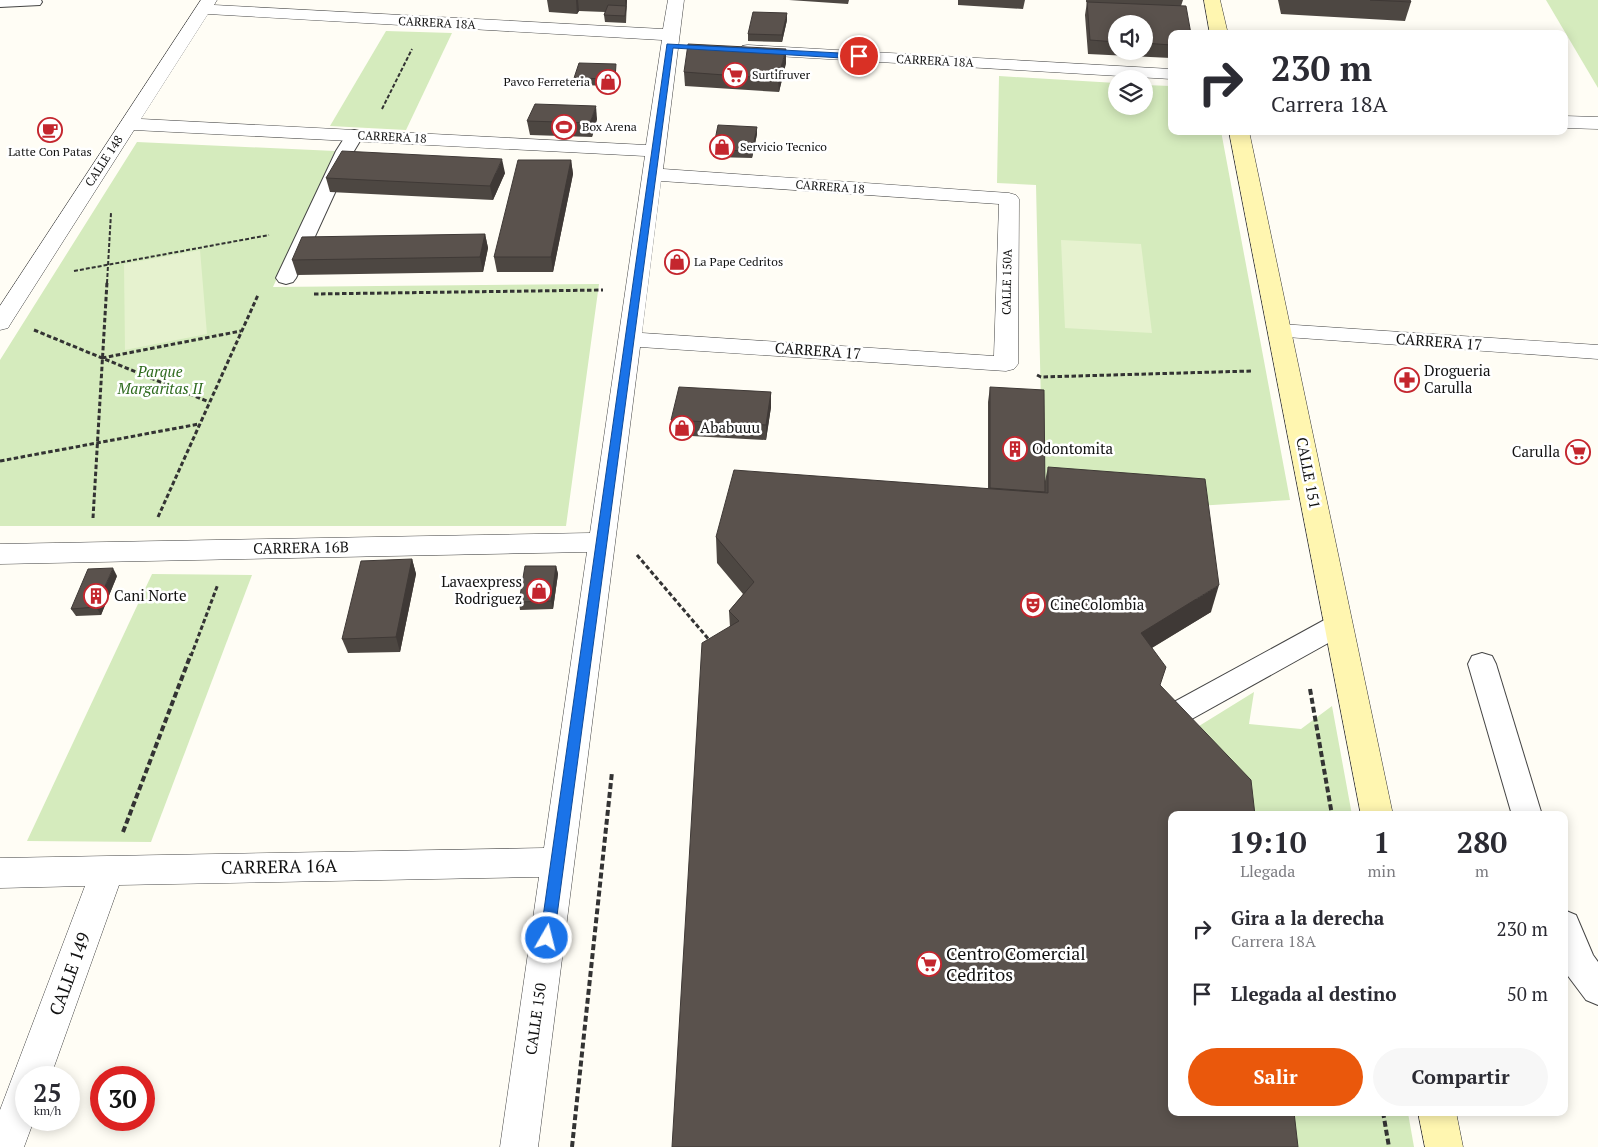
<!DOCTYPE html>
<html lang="es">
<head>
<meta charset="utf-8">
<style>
	:root { --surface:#fff; --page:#f7f7f7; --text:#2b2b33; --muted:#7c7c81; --accent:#ea580c }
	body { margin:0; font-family:"PT Serif",serif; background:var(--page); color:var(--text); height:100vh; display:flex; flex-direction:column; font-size:19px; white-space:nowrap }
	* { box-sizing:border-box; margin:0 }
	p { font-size:16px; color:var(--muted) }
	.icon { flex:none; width:28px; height:28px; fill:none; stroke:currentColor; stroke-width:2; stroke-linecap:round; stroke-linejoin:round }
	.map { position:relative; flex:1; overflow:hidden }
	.side { position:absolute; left:1168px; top:811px; width:400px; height:305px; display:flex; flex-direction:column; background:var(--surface); border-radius:10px; box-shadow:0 2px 12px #0003 }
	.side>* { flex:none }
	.hud { position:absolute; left:1168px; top:30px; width:400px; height:105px; border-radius:10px; box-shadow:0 2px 12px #0003; background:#fff; color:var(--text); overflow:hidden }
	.fabs { position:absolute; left:1108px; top:15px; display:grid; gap:10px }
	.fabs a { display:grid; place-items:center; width:45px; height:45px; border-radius:50%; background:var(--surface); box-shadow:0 2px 12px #0003; font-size:25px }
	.speed { position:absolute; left:15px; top:1066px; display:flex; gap:10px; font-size:25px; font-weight:700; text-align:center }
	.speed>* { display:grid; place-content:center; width:65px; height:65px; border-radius:50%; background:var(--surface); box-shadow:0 2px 12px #0003; line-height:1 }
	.speed small { font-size:12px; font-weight:400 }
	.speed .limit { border:8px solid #d22; background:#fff; color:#111 }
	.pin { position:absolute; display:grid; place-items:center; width:42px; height:42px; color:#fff; margin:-21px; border:2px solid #fff; border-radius:50%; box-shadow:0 1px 5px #0007 }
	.me { position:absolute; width:55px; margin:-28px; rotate:8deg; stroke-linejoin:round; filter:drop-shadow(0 0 4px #0008) }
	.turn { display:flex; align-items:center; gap:18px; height:105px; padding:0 20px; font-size:22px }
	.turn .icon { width:65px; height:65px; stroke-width:2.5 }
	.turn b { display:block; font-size:35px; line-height:42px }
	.eta { display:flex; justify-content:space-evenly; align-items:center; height:85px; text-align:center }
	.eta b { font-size:30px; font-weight:700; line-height:35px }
	.action { display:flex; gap:10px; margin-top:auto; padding:10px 20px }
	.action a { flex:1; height:58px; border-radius:30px; background:var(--accent); color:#fff; font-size:20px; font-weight:700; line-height:58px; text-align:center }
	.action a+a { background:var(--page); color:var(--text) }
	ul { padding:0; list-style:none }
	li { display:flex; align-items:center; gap:15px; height:65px; padding:0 20px }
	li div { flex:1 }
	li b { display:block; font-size:19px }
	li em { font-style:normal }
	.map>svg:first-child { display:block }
</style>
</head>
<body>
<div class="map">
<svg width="1598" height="1147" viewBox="0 0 1598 1147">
	<rect width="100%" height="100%" fill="#fffdf5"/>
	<g fill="#d5ebbd">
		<polygon points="1546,0 1598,0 1598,88"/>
		<polygon points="386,31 452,33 406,130 330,126"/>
		<polygon points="999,76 1116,83 1116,106 1144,106 1144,85 1171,86 1171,131 1221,131 1290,500 1197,506 1043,494 1036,185 997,183"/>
		<polygon points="137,142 335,151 273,287 599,284 566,526 0,526 0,360"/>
		<polygon points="152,574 252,575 151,842 27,841"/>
		<polygon points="1254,692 1249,724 1301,729 1332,706 1352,815 1241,815 1178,739"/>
		<polygon points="1277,1113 1408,1113 1414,1147 1281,1147"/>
	</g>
	<g fill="#e6f2cf">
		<polygon points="1061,240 1141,244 1152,333 1065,328"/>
		<polygon points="200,250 207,334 125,350 124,264"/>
	</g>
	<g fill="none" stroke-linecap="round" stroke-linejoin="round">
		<defs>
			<g id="lane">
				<polygon points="0,0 41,0 42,2 40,5 0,7"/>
				<polygon points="354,130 360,132 363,136 354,151 296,278 293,282 286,284 279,282 276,278 336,151 348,132"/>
				<polygon points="1338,615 1348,618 1352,625 1348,632 1172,730 1162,734 1152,730 1148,722 1152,714 1328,618"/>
				<polygon points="1482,653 1492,656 1496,664 1542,815 1512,815 1468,664 1472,656"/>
				<polygon points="1564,910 1576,915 1593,955 1598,962 1598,1005 1586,1000 1568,976 1564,966"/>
			</g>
			<g id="street">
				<path d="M 201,0 L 217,0 L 214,5 L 663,29 L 668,0 L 684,0 L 663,169 L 1009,193 L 1016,195 L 1019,199 L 1018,364 L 1014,369 L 1006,371 L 640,347 L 538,1147 L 500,1147 L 539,877 L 119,885 L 50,1078 L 26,1078 L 26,1120 L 34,1120 L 24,1147 L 0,1147 L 0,1110 L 85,886 L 0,888 L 0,858 L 544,848 L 587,552 L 0,564 L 0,544 L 590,533 L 645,156 L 134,130 L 11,323 L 8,328 L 0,330 L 0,306 ZM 208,14 L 662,40 L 646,145 L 141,119 ZM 661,181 L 999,204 L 994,356 L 642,333 Z"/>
				<polygon points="748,45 1171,69 1171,79 742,54 739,50 742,46"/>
				<polygon points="1564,116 1598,117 1598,129 1564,128"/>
				<polygon points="1280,324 1598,345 1598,359 1272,336 1269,331 1272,326"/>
			</g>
			<g id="secondary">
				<polygon points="1204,0 1220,0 1228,34 1210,34"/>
				<polygon points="1229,131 1249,131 1393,815 1361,815"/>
				<polygon points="1418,1112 1456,1112 1463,1147 1425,1147"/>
			</g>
		</defs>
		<use href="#lane" stroke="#444" stroke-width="2"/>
		<use href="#street" stroke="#444" stroke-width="1"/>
		<use href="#secondary" stroke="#333" stroke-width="1"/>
		<g stroke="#333" stroke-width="2" stroke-dasharray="4 2" stroke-linecap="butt">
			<polyline points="382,109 412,49"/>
			<polyline points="74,271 269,235"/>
			<polyline points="107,283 111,213"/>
		</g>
		<g stroke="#333" stroke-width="3" stroke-dasharray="4.5 2.5" stroke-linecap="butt">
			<polyline points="314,294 603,290"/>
			<polyline points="34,330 209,402"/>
			<polyline points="102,358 241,331"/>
			<polyline points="1037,375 1041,377 1251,371"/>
			<polyline points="0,461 199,424"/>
			<polyline points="158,517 258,295"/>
			<polyline points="93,518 107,282"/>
			<polyline points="637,555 711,642"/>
			<polyline points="191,656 218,584"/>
		</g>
		<g stroke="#333" stroke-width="4" stroke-dasharray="6 3" stroke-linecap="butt">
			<polyline points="1310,689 1332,815"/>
			<polyline points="123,832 191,654"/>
			<polyline points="1383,1112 1389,1147"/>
			<polyline points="572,1147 612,772"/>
		</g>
		<use href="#lane" fill="#fff" fill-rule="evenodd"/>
		<use href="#street" fill="#fff" fill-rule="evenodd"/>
		<use href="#secondary" fill="#fff6b0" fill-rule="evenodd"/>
	</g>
	<g fill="#4d4742" fill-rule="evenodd">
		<polygon points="547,0 627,0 626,23 605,22 604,15 605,12 579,11 577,14 549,12"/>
		<polygon points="789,0 849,0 848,4"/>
		<polygon points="958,0 1025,0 1023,9 958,5"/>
		<path d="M 1086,0 L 1183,0 L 1181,6 L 1171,34 L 1171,58 L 1088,54 L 1085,15 L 1087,2 L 1086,2 ZM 1116,24 L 1144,24 L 1144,51 L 1116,51 Z"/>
		<polygon points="1278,0 1410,0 1411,2 1405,21 1281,14"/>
		<polygon points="787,20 782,42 748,41 748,34"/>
		<polygon points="786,63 779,92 685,86 684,72"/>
		<polygon points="616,71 615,86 575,85 574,78"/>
		<polygon points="597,119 592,137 530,135 527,121"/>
		<polygon points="757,134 752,158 713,157 713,150"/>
		<polygon points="571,160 573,174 553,272 497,272 494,257"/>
		<polygon points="505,173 493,200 330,192 326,178"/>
		<polygon points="485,234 488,248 483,272 297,275 292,260"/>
		<polygon points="990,387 1045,481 1048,467 1211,612 1152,648 730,627 729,611 743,594 717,563 716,537 988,488 988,402"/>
		<polygon points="771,392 771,407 766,440 673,435 671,420"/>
		<polygon points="412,559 416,574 400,652 348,653 342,639"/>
		<polygon points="556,566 558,574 553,609 520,610 519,602"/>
		<polygon points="117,576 101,615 76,616 71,609"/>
	</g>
	<g fill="#3f3936">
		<polygon points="576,0 578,0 579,11 577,14"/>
		<polygon points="625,0 627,0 626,13"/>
		<polygon points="787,13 787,20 782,42 782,35"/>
		<polygon points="786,49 786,63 779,92 778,79"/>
		<polygon points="596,106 597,119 592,137 590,123"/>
		<polygon points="757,127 757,134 752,158 752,151"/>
		<polygon points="502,159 505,173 493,200 490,186"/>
		<polygon points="571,160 573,174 553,272 551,257"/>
		<polygon points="485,234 488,248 483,272 480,257"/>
		<polygon points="771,392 771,407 766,440 766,425"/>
		<polygon points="412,559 416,574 400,652 396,637"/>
		<polygon points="556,566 558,574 553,609 551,601"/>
		<polygon points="113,568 117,576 101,615 96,607"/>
		<polygon points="1219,585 1211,612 1133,659 1141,633"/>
	</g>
	<g fill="#5a524d" stroke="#3f3936">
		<polygon points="1370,0 1410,0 1411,2"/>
		<polygon points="1087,2 1186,6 1191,34 1171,34 1171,45 1144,43 1144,24 1116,24 1116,42 1090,40"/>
		<polygon points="608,5 626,6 625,16 604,15"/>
		<polygon points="753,12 787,13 782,35 748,34"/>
		<polygon points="688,44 786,49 778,79 684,72"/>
		<polygon points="579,63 616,64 615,79 574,78"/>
		<polygon points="535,104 596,106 590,123 527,121"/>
		<polygon points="718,125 757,127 752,151 713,150"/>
		<polygon points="342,151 502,159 490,186 326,178"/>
		<polygon points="518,160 571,160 551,257 494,257"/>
		<polygon points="485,234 480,257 292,260 302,237"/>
		<polygon points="679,387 771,392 766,425 671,420"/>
		<polygon points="990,387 1044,390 1045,492 990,488"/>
		<polygon points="1048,467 1205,479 1219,585 1141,633 1166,667 1160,685 1251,780 1255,815 1171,815 1171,1112 1294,1112 1298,1147 672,1147 702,643 739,621 729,611 754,582 716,537 734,470 1048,493"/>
		<polygon points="412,559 396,637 342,639 361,561"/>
		<polygon points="525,566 556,566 551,601 519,602"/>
		<polygon points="113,568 96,607 71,609 88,569"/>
	</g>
	<polygon fill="#1a73e8" stroke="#114b97" points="667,44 859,54 863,56 859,59 673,48 554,938 552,943 547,945 542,943 540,938"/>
	<defs>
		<symbol id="supermarket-ring" viewBox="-11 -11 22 22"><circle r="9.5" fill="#fff" stroke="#c4262e" stroke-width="1.5"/><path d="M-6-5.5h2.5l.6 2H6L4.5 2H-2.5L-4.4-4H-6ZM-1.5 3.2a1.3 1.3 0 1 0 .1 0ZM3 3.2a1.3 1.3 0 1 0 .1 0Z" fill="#c4262e"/></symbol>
		<symbol id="shop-ring" viewBox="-11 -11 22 22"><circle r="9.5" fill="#fff" stroke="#c4262e" stroke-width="1.5"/><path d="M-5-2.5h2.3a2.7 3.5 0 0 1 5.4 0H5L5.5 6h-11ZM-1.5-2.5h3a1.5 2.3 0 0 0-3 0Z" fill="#c4262e"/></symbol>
		<symbol id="stadium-ring" viewBox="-11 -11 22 22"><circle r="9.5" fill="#fff" stroke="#c4262e" stroke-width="1.5"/><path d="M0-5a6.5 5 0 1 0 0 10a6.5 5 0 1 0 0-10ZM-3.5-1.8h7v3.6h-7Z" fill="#c4262e"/></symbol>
		<symbol id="cafe-ring" viewBox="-11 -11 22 22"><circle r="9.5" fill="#fff" stroke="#c4262e" stroke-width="1.5"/><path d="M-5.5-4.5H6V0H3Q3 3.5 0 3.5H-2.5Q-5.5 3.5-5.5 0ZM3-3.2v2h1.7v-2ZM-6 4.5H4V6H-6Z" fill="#c4262e"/></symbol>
		<symbol id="pharmacy-ring" viewBox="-11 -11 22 22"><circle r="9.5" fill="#fff" stroke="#c4262e" stroke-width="1.5"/><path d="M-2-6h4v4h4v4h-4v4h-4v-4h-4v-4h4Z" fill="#c4262e"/></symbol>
		<symbol id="building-ring" viewBox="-11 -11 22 22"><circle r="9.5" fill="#fff" stroke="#c4262e" stroke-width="1.5"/><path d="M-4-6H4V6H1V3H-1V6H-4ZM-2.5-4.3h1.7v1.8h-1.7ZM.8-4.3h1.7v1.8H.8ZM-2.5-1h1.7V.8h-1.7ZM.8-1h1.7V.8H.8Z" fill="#c4262e"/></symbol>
		<symbol id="theatre-ring" viewBox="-11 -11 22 22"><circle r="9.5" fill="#fff" stroke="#c4262e" stroke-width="1.5"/><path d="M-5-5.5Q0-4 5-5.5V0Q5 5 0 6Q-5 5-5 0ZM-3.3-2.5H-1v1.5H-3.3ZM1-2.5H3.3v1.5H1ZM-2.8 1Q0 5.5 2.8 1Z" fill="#c4262e"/></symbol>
	</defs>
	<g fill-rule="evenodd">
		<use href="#supermarket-ring" x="721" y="61" width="28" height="28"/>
		<use href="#shop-ring" x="594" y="68" width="28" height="28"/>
		<use href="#stadium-ring" x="550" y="113" width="28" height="28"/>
		<use href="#cafe-ring" x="36" y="116" width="28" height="28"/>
		<use href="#shop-ring" x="708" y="133" width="28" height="28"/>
		<use href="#shop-ring" x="663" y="248" width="28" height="28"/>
		<use href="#pharmacy-ring" x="1393" y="366" width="28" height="28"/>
		<use href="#shop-ring" x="668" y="414" width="28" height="28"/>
		<use href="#building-ring" x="1001" y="435" width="28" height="28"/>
		<use href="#supermarket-ring" x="1564" y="438" width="28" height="28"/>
		<use href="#shop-ring" x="525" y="577" width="28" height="28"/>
		<use href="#building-ring" x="82" y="582" width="28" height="28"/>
		<use href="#theatre-ring" x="1019" y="591" width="28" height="28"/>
		<use href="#supermarket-ring" x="915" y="950" width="28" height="28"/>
	</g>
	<g text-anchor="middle" stroke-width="5" stroke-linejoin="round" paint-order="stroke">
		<g font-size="12" fill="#111" stroke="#fff">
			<text transform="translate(437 23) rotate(3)" y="4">CARRERA 18A</text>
			<text transform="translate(935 61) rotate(3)" y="4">CARRERA 18A</text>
			<text transform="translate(392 137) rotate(3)" y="4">CARRERA 18</text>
			<text transform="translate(104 161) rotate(-57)" y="4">CALLE 148</text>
			<text transform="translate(830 187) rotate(4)" y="4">CARRERA 18</text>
			<text transform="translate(1007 282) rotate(-89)" y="4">CALLE 150A</text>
		</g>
		<g font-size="12" fill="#111" stroke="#fff" text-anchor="start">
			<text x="752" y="79">Surtifruver</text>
			<text x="590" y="86" text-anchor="end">Pavco Ferreteria</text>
			<text x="582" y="131">Box Arena</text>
			<text x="740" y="151">Servicio Tecnico</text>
			<text x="50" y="156" text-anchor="middle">Latte Con Patas</text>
			<text x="694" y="266">La Pape Cedritos</text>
		</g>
		<g font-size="15" fill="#111" stroke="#fff">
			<text transform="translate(1439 342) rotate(4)" y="5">CARRERA 17</text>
			<text transform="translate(818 351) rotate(4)" y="5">CARRERA 17</text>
			<text transform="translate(1308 473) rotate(79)" y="5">CALLE 151</text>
			<text transform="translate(301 548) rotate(-1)" y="5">CARRERA 16B</text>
			<text transform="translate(536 1019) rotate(-82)" y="5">CALLE 150</text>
		</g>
		<g font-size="15" fill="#111" stroke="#fff" text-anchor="start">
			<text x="1424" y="376">Drogueria<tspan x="1424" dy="17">Carulla</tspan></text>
			<text x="700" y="433">Ababuuu</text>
			<text x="1032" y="454">Odontomita</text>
			<text x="1560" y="457" text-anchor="end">Carulla</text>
			<text x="522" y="587" text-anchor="end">Lavaexpress<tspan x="522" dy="17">Rodriguez</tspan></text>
			<text x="114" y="601">Cani Norte</text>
			<text x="1050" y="610">CineColombia</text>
		</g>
		<g font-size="15" font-style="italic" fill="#2f6b1f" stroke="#fff">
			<text x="160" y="377">Parque<tspan x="160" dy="17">Margaritas II</tspan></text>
		</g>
		<g font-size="18" fill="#111" stroke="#fff">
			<text transform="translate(279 867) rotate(-1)" y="6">CARRERA 16A</text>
			<text transform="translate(70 974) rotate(-70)" y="6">CALLE 149</text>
		</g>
		<g font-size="18" fill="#111" stroke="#fff" text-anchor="start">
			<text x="946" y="960">Centro Comercial<tspan x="946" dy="21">Cedritos</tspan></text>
		</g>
	</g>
</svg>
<div class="fabs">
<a><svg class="icon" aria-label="sound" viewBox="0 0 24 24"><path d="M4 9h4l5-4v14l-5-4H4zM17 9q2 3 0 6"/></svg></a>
<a><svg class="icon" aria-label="layers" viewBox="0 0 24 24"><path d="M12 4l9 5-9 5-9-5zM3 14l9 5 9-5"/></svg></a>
</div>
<div class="speed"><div>25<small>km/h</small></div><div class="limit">30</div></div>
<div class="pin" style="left:859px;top:56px;background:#d93025"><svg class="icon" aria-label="arrive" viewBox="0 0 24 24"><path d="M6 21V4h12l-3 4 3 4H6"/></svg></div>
<svg class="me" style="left:547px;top:938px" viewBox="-20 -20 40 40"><circle r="17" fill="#1a73e8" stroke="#fff" stroke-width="3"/><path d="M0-11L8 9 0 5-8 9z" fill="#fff"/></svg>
<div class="hud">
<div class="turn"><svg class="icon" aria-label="right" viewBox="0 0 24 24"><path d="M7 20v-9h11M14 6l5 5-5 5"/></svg><div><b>230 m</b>Carrera 18A</div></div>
</div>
<section class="side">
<div class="eta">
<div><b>19:10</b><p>Llegada</p></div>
<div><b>1</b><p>min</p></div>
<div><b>280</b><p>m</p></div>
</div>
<ul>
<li><svg class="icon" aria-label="right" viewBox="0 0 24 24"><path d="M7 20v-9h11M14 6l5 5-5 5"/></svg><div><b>Gira a la derecha</b><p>Carrera 18A</p></div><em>230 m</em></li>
<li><svg class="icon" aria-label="arrive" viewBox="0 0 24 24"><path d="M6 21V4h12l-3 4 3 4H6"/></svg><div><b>Llegada al destino</b></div><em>50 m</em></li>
</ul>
<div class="action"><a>Salir</a><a>Compartir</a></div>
</section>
</div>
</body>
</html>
